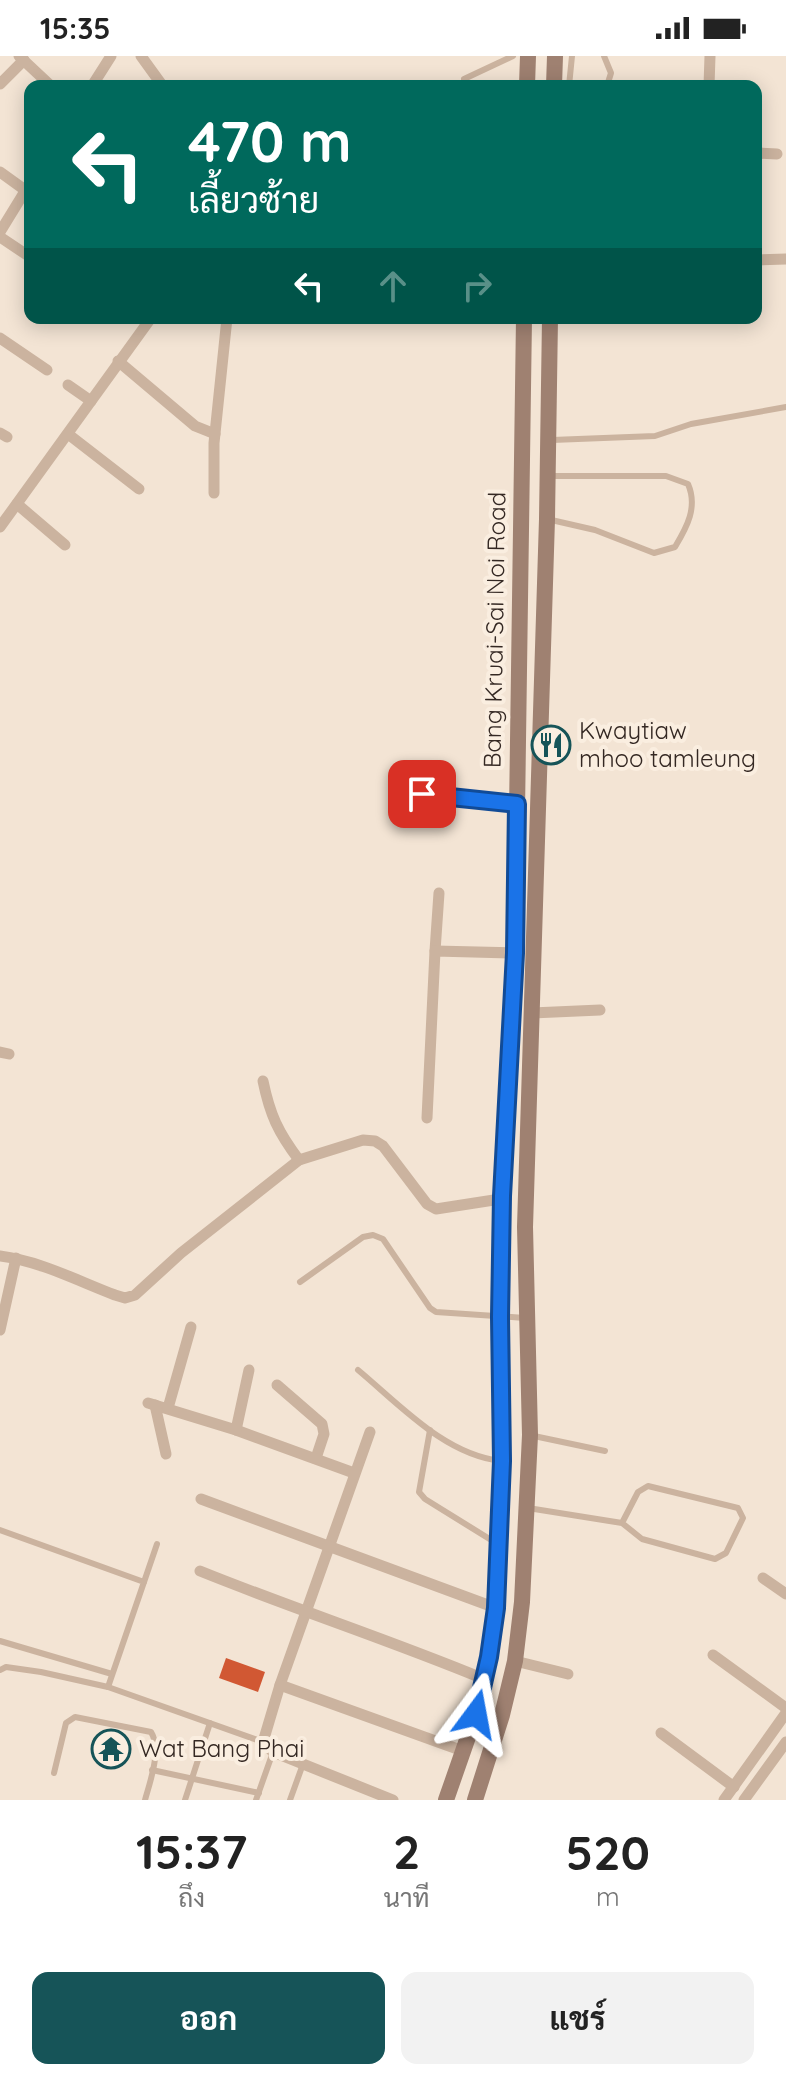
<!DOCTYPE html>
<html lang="th">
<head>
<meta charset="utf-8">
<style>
	:root { --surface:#fff; --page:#f2f2f2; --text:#222; --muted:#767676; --accent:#165458 }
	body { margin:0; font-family:Quicksand,Sarabun,sans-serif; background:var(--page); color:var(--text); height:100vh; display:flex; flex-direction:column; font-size:30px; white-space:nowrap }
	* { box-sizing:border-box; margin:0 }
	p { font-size:26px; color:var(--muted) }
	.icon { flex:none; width:44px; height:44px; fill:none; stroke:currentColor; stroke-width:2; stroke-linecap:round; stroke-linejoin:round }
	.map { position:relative; height:1744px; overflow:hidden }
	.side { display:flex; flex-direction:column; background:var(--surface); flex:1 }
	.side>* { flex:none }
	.hud { position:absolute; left:24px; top:24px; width:738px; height:244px; border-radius:16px; box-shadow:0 4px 20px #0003; background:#00695c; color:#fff; overflow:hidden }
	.pin { position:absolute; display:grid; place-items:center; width:68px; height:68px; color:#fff; margin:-34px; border-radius:16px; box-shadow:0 4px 12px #0006 }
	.me { position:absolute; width:88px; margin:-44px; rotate:13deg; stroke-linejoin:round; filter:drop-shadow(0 0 6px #0008) }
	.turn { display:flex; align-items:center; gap:28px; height:168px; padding:0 32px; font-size:36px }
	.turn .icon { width:104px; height:104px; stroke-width:2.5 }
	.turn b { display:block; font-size:56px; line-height:68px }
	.lanes { display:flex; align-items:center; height:76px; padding:0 32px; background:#0003; justify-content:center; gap:40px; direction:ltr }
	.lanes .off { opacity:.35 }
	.eta { display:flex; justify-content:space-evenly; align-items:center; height:136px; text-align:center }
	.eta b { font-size:48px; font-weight:700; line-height:56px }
	.button { display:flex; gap:16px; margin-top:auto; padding:16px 32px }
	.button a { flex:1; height:92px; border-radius:16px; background:var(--accent); color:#fff; font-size:32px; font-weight:700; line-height:92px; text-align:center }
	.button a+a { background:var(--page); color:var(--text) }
	.status { display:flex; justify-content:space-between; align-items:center; height:56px; padding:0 40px; background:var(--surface); direction:ltr }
	.status svg { height:22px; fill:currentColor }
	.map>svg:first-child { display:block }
</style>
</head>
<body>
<div class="status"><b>15:35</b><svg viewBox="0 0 49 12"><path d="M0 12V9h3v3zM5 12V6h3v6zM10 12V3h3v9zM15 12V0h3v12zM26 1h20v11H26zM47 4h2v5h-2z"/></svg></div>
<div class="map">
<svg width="786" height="1744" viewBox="0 0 786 1744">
	<rect width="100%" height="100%" fill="#f3e4d4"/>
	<polygon fill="#d15833" points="226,1602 265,1616 258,1636 219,1622"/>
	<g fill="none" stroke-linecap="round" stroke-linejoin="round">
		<g stroke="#cbb39f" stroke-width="6">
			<polyline points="604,0 611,17 607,30"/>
			<polyline points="464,23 513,0"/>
			<polyline points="569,30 572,0"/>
			<polyline points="552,384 655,380 691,368 786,351"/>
			<path d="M 547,463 L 595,474 L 654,497 L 675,491 C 687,471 698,451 688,428 L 666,420 L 551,420"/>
			<polyline points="300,1226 363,1181 373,1179 383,1183 430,1252 436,1256 525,1262"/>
			<path d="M 358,1314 C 400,1349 445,1399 501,1405"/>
			<polyline points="430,1374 419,1436 425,1443 496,1487"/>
			<polyline points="534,1380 605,1395"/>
			<polyline points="528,1452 622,1467 642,1483 715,1503 726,1497 743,1462 738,1452 648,1430 638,1436 622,1467"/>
			<polyline points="0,1474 144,1526 108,1631"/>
			<polyline points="144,1526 157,1488"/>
			<polyline points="0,1585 112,1618"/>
			<polyline points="0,1614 6,1611 41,1616 108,1631 263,1686"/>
			<polyline points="152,1714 259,1737"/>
			<path d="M 54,1717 L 66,1667 L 75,1661 L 151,1676 C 162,1693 150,1726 145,1744"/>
			<polyline points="185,1744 210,1667"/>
			<polyline points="256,1744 273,1696"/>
			<polyline points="290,1744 303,1708"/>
		</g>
		<g stroke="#cbb39f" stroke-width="11">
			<polyline points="19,0 51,30"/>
			<polyline points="141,0 162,29"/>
			<polyline points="0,28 24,4"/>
			<polyline points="92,30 111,0"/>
			<polyline points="709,30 710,0"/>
			<polyline points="756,97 777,98"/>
			<polyline points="0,116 25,134"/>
			<polyline points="0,176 30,127"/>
			<polyline points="0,181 30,201"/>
			<polyline points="756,204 786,203"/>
			<polyline points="0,282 47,314"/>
			<polyline points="118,305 195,370 215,378"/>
			<polyline points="68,329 91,345"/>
			<polyline points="0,377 7,381"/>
			<polyline points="68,378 139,433"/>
			<polyline points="214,437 214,387 227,262"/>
			<polyline points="17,448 65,489"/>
			<polyline points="0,471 151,262"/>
			<polyline points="422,738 517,748"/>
			<polyline points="435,895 439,837"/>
			<polyline points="532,957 600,954"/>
			<polyline points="0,996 9,998"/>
			<path d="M 263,1025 C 270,1059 278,1076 299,1104"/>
			<polyline points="427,1062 435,895 515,897"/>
			<path d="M 0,1200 C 40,1205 78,1225 115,1239 L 125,1242 L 135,1239 L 181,1197 L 299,1104 L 363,1084 L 375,1085 L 383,1090 L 427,1148 L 436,1153 L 494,1144 L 502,1140"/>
			<polyline points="0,1274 16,1202"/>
			<polyline points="277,1329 322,1368 324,1378 316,1402"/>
			<polyline points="148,1347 236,1374 354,1417"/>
			<polyline points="155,1349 166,1398"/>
			<polyline points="168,1352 191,1271"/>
			<polyline points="236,1374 249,1314"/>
			<polyline points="370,1376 280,1629 263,1686 273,1696 393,1744"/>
			<polyline points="201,1443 496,1552"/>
			<path d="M 200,1515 C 294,1553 390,1584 484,1623"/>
			<polyline points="763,1522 786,1538"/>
			<polyline points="713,1599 786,1652"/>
			<polyline points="515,1605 568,1618"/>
			<polyline points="280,1629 463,1695"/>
			<polyline points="661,1677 734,1731"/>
			<polyline points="724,1744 786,1657"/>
			<polyline points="744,1744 786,1686"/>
		</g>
		<g stroke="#9f8171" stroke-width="16">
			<polyline points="527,30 528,0"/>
			<polyline points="554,30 555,0"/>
			<polyline points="446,1744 476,1658 489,1601 496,1552 502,1405 500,1261 502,1140 515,897 524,262"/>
			<polyline points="475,1744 502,1659 515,1605 522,1546 530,1379 525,1171 547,463 550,262"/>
		</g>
	</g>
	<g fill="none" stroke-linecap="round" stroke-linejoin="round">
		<defs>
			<polyline id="route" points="422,738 517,748 515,897 502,1140 500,1261 502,1405 496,1552 489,1601 476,1658"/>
		</defs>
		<use href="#route" stroke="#114b97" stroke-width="20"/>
		<use href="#route" stroke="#1a73e8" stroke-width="14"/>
	</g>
	<defs>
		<symbol id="restaurant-ring" viewBox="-11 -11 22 22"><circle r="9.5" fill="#faeee0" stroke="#165458" stroke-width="1.5"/><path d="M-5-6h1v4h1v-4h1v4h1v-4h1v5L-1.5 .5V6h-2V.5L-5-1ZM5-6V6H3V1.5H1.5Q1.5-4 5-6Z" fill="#165458"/></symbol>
		<symbol id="temple-ring" viewBox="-11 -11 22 22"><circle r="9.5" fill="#faeee0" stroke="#165458" stroke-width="1.5"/><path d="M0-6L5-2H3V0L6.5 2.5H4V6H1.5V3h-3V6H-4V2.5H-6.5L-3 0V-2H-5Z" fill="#165458"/></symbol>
	</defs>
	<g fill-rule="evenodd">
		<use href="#restaurant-ring" x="529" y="667" width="44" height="44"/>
		<use href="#temple-ring" x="89" y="1671" width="44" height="44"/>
	</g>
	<g text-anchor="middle" stroke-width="8" stroke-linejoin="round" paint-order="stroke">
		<g font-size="24" fill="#342823" stroke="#faeee0">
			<text transform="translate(495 574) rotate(-89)" y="8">Bang Kruai-Sai Noi Road</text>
		</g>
		<g font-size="24" fill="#342823" stroke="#faeee0" text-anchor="start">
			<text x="579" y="683">Kwaytiaw<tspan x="579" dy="28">mhoo tamleung</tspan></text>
			<text x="139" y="1701">Wat Bang Phai</text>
		</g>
	</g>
</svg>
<div class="pin" style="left:422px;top:738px;background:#d93025"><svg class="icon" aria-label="arrive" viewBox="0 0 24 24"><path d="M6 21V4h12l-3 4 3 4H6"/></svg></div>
<svg class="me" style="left:476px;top:1658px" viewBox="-20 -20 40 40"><path d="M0-17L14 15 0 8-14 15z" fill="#1a73e8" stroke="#fff" stroke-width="4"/></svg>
<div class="hud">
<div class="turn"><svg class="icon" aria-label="left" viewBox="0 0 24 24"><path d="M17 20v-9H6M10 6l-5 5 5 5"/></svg><div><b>470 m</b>เลี้ยวซ้าย</div></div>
<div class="lanes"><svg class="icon" aria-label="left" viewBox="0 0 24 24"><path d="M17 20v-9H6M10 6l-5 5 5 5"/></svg><svg class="icon off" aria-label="ahead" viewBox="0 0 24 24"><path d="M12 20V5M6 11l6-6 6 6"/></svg><svg class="icon off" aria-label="right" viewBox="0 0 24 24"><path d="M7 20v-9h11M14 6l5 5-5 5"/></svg></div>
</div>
</div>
<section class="side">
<div class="eta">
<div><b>15:37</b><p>ถึง</p></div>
<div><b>2</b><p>นาที</p></div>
<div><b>520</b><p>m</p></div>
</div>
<div class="button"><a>ออก</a><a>แชร์</a></div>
</section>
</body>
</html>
